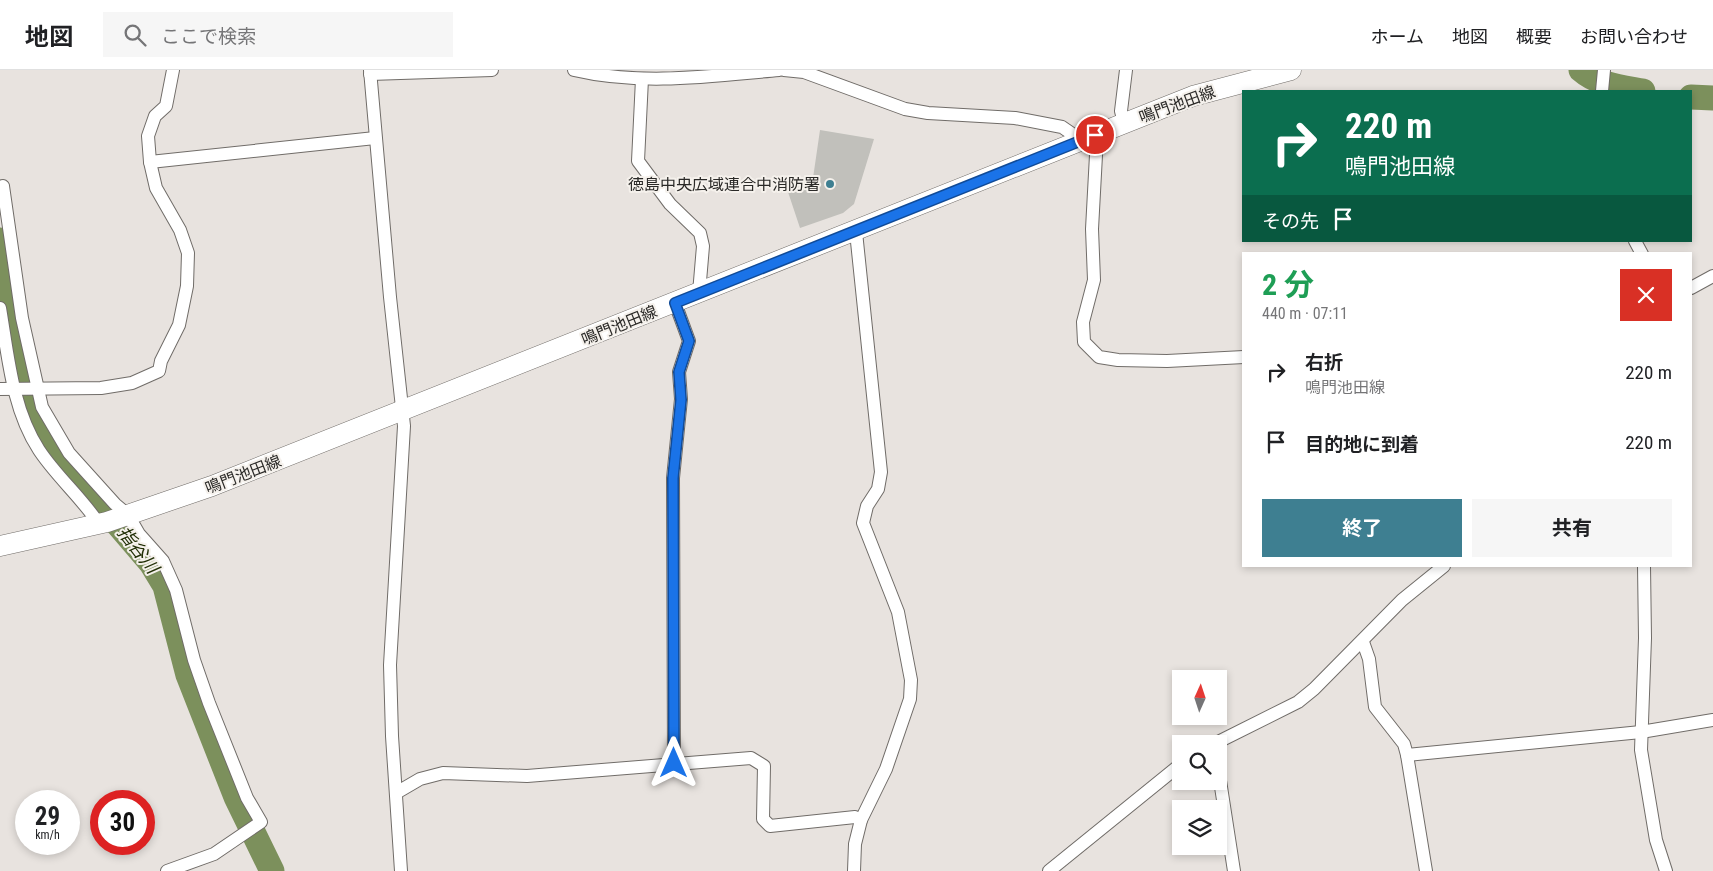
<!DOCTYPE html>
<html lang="ja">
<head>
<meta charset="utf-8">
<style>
	:root { --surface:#fff; --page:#f6f6f6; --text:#202124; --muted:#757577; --line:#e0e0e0; --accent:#3e7f91 }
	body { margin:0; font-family:"Roboto Condensed","Noto Sans JP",sans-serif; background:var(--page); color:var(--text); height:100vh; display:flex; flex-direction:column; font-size:19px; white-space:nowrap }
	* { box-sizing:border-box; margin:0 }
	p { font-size:16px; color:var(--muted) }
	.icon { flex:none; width:28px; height:28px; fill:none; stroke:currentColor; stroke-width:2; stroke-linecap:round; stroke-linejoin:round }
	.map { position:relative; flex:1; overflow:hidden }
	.side { position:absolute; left:1242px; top:182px; width:450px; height:315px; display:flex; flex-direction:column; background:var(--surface); border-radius:0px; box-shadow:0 2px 8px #0003 }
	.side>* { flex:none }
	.top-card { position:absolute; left:1242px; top:20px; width:450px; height:152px; border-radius:0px; box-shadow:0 2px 8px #0003; background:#0b6e4f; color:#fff; overflow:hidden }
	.needle { width:32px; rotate:3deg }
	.buttons { position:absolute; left:1172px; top:600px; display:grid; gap:10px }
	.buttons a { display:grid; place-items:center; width:55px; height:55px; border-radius:0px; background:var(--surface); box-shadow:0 2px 8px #0003; font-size:25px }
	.speed { position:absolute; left:15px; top:720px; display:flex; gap:10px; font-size:25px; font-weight:700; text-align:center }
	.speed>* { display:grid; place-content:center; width:65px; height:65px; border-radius:50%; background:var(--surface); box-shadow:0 2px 8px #0003; line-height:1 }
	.speed small { font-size:12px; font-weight:400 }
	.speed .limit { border:8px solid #d22; background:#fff; color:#111 }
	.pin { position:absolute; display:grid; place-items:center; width:42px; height:42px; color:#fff; margin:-21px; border:2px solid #fff; border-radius:50%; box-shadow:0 1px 5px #0007 }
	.me { position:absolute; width:55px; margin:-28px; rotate:0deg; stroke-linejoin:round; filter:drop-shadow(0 0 4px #0008) }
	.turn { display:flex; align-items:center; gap:18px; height:105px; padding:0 20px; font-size:22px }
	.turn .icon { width:65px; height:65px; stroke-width:2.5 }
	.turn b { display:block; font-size:35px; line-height:42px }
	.then { display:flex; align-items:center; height:48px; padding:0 20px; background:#0003; gap:10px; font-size:19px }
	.round { display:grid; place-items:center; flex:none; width:52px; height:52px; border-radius:0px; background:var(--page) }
	.headline { display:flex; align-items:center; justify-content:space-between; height:85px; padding:0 20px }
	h1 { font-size:30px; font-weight:700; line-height:38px; color:#1e9e55 }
	.action { display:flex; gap:10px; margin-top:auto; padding:10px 20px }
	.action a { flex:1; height:58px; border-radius:0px; background:var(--accent); color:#fff; font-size:20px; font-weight:700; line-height:58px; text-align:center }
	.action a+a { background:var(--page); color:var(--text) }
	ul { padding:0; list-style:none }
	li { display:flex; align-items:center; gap:15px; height:70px; padding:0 20px }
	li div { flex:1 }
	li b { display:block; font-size:19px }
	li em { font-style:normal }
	header { display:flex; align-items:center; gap:30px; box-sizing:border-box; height:70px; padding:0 25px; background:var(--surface); border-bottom:1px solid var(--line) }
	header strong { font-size:24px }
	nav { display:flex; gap:28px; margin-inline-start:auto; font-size:18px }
	.search { width:350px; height:45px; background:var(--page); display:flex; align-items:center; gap:12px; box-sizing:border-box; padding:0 18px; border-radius:0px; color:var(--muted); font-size:19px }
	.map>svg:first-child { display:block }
</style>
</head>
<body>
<header>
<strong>地図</strong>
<div class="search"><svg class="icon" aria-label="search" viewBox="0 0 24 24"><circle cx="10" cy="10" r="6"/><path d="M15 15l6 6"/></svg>ここで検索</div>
<nav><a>ホーム</a><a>地図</a><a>概要</a><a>お問い合わせ</a></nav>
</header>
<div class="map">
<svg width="1713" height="801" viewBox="0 0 1713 801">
	<rect width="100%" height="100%" fill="#e8e3df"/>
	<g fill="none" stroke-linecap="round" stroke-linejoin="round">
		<g stroke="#7c905c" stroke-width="25">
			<path d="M 1581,0 C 1598,15 1621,17 1643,21"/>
			<polyline points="1691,27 1713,28"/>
			<polyline points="0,170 20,292 33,347 49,374 151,493 165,516 188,605 236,727 272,801"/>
		</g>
	</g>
	<polygon fill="#c1c0bb" points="820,60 874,69 854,134 843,143 800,158 787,119 813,108"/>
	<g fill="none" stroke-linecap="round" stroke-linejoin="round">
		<defs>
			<g id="minor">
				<polyline points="370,0 390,227 404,356 390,595 392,666 401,801"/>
				<path d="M 574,0 C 642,16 711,6 779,0"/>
				<polyline points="784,0 804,2 905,39 928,43 1015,48 1062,57 1081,70"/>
				<polyline points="370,4 492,0"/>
				<polyline points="642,9 638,91 670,134 700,163 703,176 699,223"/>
				<polyline points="1602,21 1604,0"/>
				<polyline points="1124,53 1121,41 1126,0"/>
				<polyline points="1095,65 1096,85 1092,159 1094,210 1083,252 1084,272 1099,287 1118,290 1167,291 1244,287"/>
				<polyline points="150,92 375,68"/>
				<polyline points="0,117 3,116 22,248 42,337 69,383 115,434 128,445 139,464 163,491 176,520 194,590 209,633 247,728 261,752 214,784 167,801"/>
				<polyline points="1635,171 1642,184"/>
				<polyline points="1691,218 1713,206"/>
				<path d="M 0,238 C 8,285 12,339 39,380 C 56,406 81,427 99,454"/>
				<polyline points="0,319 101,318 132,313 159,301 161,291 179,255 187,216 188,183 180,160 156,118 150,92 148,66 155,46 166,36 173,0"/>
				<polyline points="1644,496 1645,568 1641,680 1656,770 1666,801"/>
				<polyline points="1363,572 1369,589 1375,637 1404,674 1407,685 1426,801"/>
				<polyline points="1214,674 1298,632 1314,619 1402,530 1444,496"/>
				<polyline points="1407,685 1641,662 1713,650"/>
				<polyline points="674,693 673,408 681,329 679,302 689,271 675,233"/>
				<polyline points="1219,704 1234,801"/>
				<polyline points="396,723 420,709 443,703 527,706 751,688 764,696 763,749 770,756 855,747 861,750"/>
				<polyline points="854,801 855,774 861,750 886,699 910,629 911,610 898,542 863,453 867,436 878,419 881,402 856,162"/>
				<polyline points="1049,801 1181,694"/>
			</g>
			<polyline id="primary" points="0,476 107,452 212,416 1193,26 1291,0"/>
		</defs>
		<use href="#minor" stroke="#706c68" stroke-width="14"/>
		<use href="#primary" stroke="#706c68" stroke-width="21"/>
		<use href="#minor" stroke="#fff" stroke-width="12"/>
		<use href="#primary" stroke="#fff" stroke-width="20"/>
	</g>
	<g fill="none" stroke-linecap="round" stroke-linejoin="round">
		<defs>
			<polyline id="route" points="674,693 673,408 681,330 679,302 689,271 675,233 1095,65"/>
		</defs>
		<use href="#route" stroke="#114b97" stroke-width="12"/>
		<use href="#route" stroke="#1a73e8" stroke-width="9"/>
	</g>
	<circle fill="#3e7f91" stroke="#f5f1ec" stroke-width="2" cx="830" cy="114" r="5"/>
	<g text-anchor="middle" stroke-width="4" stroke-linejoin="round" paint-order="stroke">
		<g font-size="16" fill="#2a2927" stroke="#f5f1ec">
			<text transform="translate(1177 34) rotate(-20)" y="6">鳴門池田線</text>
			<text transform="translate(619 255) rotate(-22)" y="6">鳴門池田線</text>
			<text transform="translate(243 404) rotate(-21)" y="6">鳴門池田線</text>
		</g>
		<g font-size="16" fill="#2a2927" stroke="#f5f1ec" text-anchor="end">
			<text x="820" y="120">徳島中央広域連合中消防署</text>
		</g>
		<g font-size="18" font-style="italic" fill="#223007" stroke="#f5f1ec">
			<text transform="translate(138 480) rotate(52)" y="6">指谷川</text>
		</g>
	</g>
</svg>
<div class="buttons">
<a><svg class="needle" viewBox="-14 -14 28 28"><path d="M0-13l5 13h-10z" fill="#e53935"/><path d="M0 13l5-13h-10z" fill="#757577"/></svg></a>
<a><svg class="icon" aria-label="search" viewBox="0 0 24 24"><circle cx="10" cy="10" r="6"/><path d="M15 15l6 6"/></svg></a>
<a><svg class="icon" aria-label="layers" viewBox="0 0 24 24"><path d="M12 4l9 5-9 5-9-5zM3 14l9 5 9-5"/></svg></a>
</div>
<div class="speed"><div>29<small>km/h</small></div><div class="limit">30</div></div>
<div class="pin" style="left:1095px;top:65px;background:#d93025"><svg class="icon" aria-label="arrive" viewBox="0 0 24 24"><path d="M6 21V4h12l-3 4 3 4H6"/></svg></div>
<svg class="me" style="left:674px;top:693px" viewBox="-20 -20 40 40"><path d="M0-17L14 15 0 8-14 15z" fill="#1a73e8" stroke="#fff" stroke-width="4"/></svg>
<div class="top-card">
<div class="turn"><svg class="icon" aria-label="right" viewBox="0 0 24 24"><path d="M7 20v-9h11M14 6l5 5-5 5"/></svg><div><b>220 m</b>鳴門池田線</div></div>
<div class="then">その先<svg class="icon" aria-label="arrive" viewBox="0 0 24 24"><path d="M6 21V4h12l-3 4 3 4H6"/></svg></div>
</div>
<section class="side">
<div class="headline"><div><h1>2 分</h1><p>440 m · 07:11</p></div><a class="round" style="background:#d93025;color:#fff"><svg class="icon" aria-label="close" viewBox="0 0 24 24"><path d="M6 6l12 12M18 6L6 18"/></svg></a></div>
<ul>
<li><svg class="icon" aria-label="right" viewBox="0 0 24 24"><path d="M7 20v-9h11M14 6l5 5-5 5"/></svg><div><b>右折</b><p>鳴門池田線</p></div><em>220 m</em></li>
<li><svg class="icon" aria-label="arrive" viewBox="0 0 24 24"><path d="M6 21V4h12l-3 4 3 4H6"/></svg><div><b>目的地に到着</b></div><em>220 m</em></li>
</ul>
<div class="action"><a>終了</a><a>共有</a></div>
</section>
</div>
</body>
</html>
